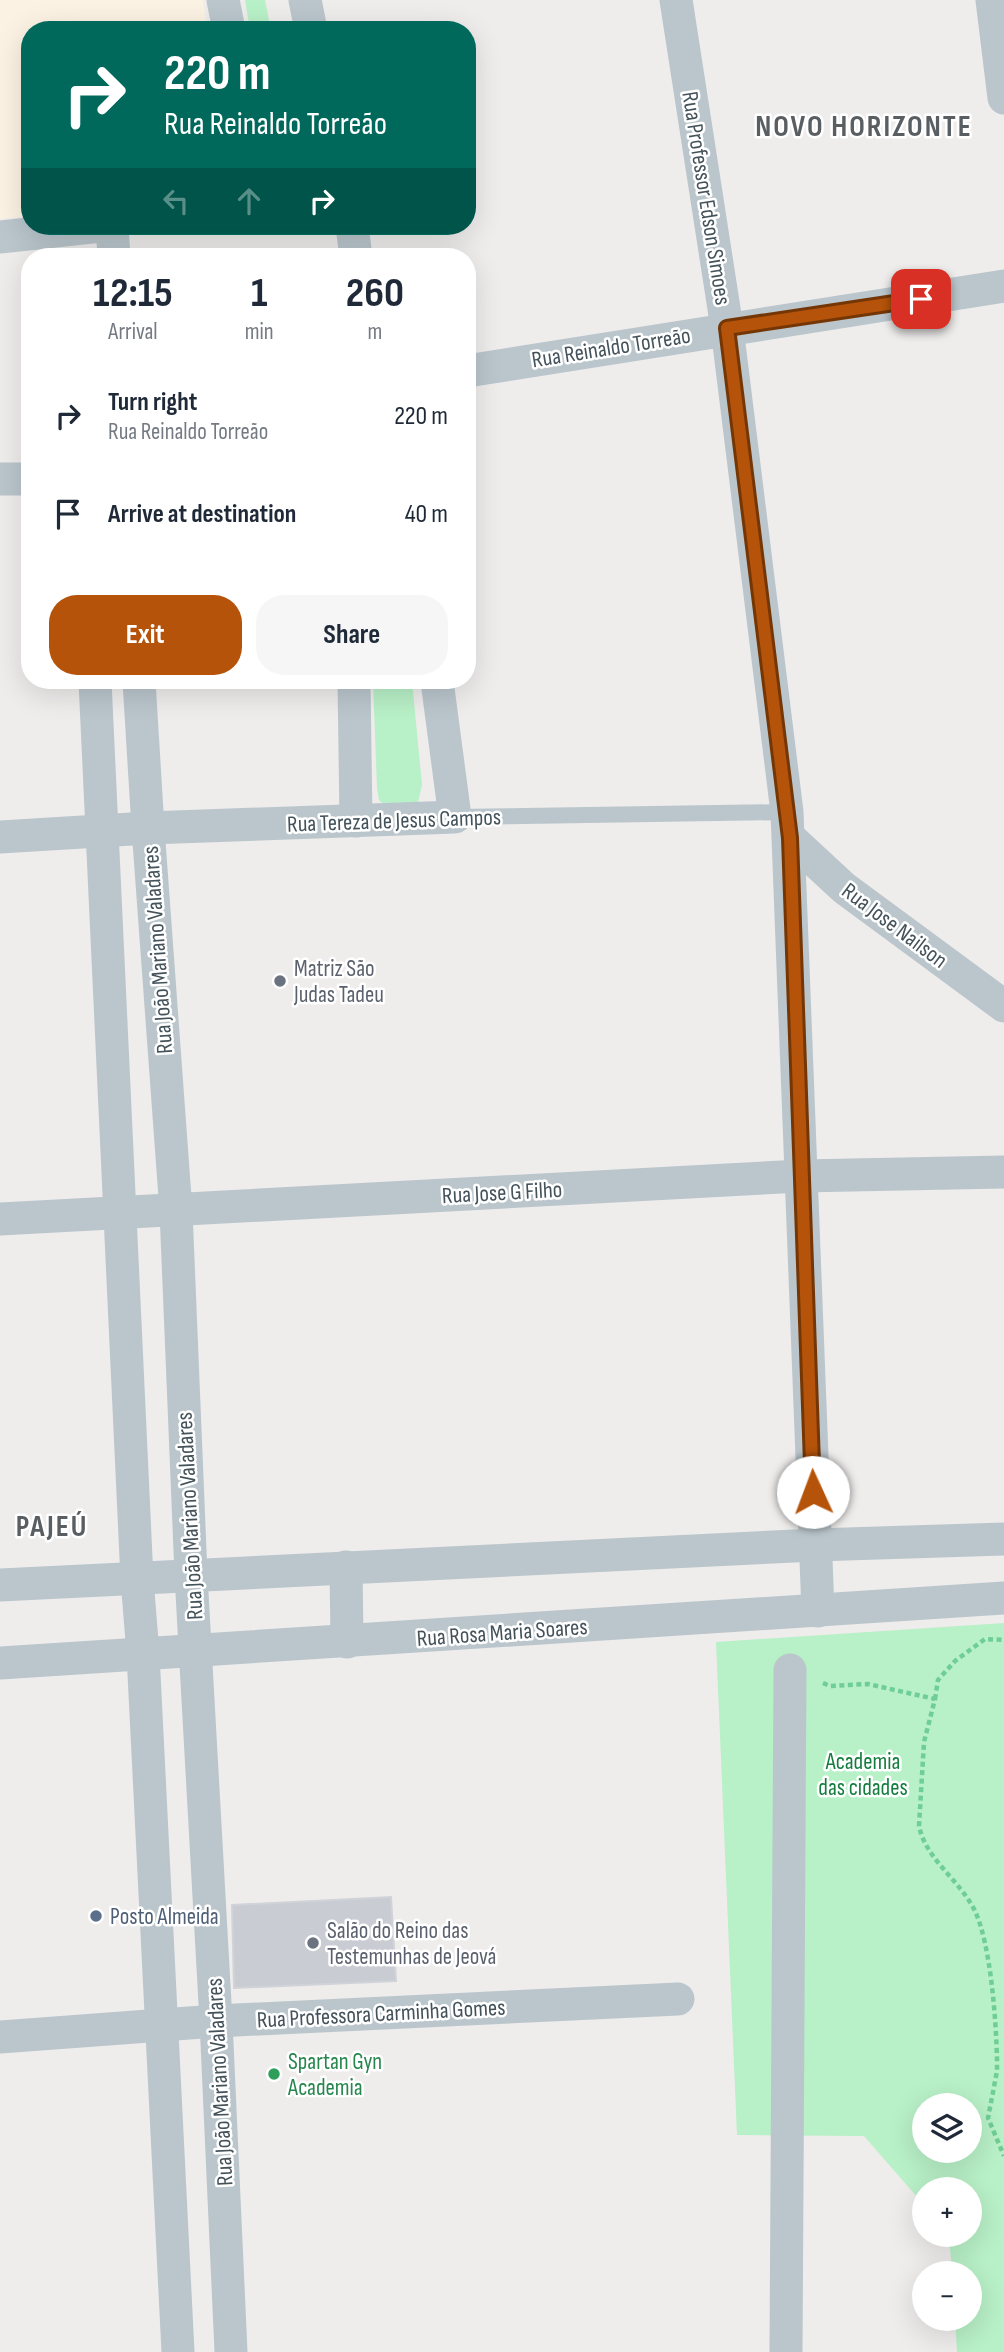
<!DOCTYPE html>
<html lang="en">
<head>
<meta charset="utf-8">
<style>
	:root { --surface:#fff; --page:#f6f6f7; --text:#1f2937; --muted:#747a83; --accent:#b45309 }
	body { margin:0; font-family:"Sofia Sans Condensed",sans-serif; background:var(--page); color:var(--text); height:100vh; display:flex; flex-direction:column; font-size:26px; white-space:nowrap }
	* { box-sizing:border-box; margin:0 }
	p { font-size:23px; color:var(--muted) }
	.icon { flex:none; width:38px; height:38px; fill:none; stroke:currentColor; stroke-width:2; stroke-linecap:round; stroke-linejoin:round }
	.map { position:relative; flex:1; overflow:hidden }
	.details { position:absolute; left:21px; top:248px; width:455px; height:441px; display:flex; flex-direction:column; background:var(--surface); border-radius:28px; box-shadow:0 7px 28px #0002 }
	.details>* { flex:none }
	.banner { position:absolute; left:21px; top:21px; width:455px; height:214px; border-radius:28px; box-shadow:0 7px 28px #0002; background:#00695c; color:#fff; overflow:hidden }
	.buttons { position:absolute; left:912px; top:2093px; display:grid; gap:14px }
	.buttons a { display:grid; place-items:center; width:70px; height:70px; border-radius:50%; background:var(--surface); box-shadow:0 7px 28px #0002; font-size:35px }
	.pin { position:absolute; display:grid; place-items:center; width:60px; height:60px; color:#fff; margin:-30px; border-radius:14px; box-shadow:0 4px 10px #0006 }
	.me { position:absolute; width:77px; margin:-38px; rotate:358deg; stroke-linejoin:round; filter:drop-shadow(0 0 5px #0008) }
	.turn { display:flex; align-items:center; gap:24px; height:147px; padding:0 28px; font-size:32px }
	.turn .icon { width:91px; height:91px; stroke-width:2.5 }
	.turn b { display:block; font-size:49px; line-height:60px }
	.lanes { display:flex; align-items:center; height:66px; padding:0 28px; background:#0003; justify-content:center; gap:35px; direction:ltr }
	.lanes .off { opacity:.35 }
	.eta { display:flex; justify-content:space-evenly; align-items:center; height:119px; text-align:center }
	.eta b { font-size:42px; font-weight:700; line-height:49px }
	.action { display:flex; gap:14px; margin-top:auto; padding:14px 28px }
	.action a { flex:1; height:80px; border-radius:28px; background:var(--accent); color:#fff; font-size:28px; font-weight:700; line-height:80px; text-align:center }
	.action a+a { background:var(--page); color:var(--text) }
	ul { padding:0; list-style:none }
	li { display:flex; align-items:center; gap:21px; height:98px; padding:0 28px }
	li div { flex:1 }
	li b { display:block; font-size:26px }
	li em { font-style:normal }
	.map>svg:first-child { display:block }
</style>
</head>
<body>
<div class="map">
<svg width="1004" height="2352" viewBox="0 0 1004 2352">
	<rect width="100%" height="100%" fill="#efecec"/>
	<polygon fill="#fcf2e3" points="0,0 203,0 207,30 30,30 30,216 0,219"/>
	<g fill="#b8f0c7" fill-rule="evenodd">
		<polygon points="245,0 265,0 271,30 250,30"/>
		<polygon points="373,681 412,681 422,785 418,802 388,808 379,800 377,788"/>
		<path d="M 1004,1623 L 1004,2352 L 957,2352 L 955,2319 L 970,2319 L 970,2273 L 952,2273 L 949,2235 L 970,2235 L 970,2189 L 924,2189 L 924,2205 L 864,2136 L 737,2135 L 716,1642 ZM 924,2105 L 970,2105 L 970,2151 L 924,2151 Z"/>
	</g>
	<polygon fill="#c9ccd2" stroke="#d0d3d8" stroke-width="2" points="391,1897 396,1981 234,1988 232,1905"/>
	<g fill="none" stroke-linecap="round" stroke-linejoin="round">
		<g stroke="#6fce95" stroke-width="4.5" stroke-dasharray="5 3.5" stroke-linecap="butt">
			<path d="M 823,1683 L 830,1686 L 868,1684 L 935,1699 L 924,1742 L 919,1826 C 926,1860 960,1880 975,1911 C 991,1946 996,2020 997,2059 L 997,2071 L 988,2118 L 1004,2156"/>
			<polyline points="935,1699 938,1680 955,1661 985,1639 1004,1640"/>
		</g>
		<polyline stroke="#bac6cc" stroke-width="16" points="455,817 787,812"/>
		<g stroke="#bac6cc" stroke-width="33">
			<polyline points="223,0 229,30"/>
			<polyline points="305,0 311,30"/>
			<polyline points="676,0 727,328 787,812 818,1611"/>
			<polyline points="992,0 1004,98"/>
			<polyline points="112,226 114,257"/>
			<polyline points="352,226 356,257"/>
			<polyline points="0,237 101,226"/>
			<polyline points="467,371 1004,286"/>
			<polyline points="0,479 30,479"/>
			<polyline points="95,681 137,1579 143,1654 178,2352"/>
			<polyline points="139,681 148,828 176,1211 191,1575 216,2021 231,2352"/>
			<polyline points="354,681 356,821"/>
			<polyline points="0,837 148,828 455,817 437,681"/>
			<polyline points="790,838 844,888 1004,1006"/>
			<polyline points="0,1219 801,1176 1004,1172"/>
			<polyline points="346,1567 347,1642"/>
			<polyline points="0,1585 815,1545 1004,1539"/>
			<polyline points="0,1663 1004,1598"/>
			<polyline points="0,2037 216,2021 678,1999"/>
			<polyline points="786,2352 790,1670"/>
		</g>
	</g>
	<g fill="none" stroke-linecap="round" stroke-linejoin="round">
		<defs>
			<polyline id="route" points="813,1492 790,838 727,328 921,299"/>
		</defs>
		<use href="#route" stroke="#753606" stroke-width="18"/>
		<use href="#route" stroke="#b45309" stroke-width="12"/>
	</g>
	<g fill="#6b7280" stroke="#fff" stroke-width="2.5">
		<circle cx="280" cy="981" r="7"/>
		<circle cx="313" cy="1943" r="7"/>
	</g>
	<circle fill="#5c6f8a" stroke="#fff" stroke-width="2.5" cx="96" cy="1916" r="7"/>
	<circle fill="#2e9e5b" stroke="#fff" stroke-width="2.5" cx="274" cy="2074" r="7"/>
	<g text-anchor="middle" stroke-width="5" stroke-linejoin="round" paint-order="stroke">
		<g font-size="23" fill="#44525a" stroke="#fff">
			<text transform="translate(707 198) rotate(81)" y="8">Rua Professor Edson Simoes</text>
			<text transform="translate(611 347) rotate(-9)" y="8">Rua Reinaldo Torreão</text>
			<text transform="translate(394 820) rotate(-2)" y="8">Rua Tereza de Jesus Campos</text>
			<text transform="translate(895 925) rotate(37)" y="8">Rua Jose Nailson</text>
			<text transform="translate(157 950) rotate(-94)" y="8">Rua João Mariano Valadares</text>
			<text transform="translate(502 1192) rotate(-3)" y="8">Rua Jose G Filho</text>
			<text transform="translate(189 1516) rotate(-93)" y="8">Rua João Mariano Valadares</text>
			<text transform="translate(502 1632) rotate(-4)" y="8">Rua Rosa Maria Soares</text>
			<text transform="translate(381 2013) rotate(-3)" y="8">Rua Professora Carminha Gomes</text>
			<text transform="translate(219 2082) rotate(-93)" y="8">Rua João Mariano Valadares</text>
		</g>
		<g font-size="23" fill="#5b616d" stroke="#fff" text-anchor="start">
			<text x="294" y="976">Matriz São<tspan x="294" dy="26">Judas Tadeu</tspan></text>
			<text x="327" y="1938">Salão do Reino das<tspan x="327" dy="26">Testemunhas de Jeová</tspan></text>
		</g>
		<g font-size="23" fill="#137d3d" stroke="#fff">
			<text x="863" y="1769">Academia<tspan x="863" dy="26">das cidades</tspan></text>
		</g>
		<g font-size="23" fill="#4e5e75" stroke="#fff" text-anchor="start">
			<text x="110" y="1924">Posto Almeida</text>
		</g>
		<g font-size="23" fill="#27864d" stroke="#fff" text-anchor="start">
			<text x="288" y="2069">Spartan Gyn<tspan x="288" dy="26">Academia</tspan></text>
		</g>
		<g font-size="30" font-weight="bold" letter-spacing="2" fill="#595e62" stroke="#fff">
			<text x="864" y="136">NOVO HORIZONTE</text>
			<text x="52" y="1536">PAJEÚ</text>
		</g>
	</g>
</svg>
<div class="buttons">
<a><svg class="icon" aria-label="layers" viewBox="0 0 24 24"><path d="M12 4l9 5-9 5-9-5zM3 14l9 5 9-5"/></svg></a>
<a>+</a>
<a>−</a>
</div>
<div class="pin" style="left:921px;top:299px;background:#d93025"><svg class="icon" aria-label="arrive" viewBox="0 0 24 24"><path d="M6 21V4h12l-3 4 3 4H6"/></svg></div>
<svg class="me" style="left:813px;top:1492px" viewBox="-20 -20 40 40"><circle r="19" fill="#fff"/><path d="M0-13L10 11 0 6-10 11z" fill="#b45309"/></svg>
<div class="banner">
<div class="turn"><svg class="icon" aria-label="right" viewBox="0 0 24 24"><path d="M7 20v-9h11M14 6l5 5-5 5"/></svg><div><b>220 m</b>Rua Reinaldo Torreão</div></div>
<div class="lanes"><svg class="icon off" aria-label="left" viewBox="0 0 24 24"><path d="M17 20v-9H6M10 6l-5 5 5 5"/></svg><svg class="icon off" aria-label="ahead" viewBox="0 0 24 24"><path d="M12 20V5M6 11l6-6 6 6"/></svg><svg class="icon" aria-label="right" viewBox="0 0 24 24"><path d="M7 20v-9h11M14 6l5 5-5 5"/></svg></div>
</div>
<section class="details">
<div class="eta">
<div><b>12:15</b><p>Arrival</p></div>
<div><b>1</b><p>min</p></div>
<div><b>260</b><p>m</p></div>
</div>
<ul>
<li><svg class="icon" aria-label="right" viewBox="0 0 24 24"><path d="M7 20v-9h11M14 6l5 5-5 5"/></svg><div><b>Turn right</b><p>Rua Reinaldo Torreão</p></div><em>220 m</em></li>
<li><svg class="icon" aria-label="arrive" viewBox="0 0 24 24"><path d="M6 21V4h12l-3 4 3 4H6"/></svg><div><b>Arrive at destination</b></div><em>40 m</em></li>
</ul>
<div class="action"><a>Exit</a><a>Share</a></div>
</section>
</div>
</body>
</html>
